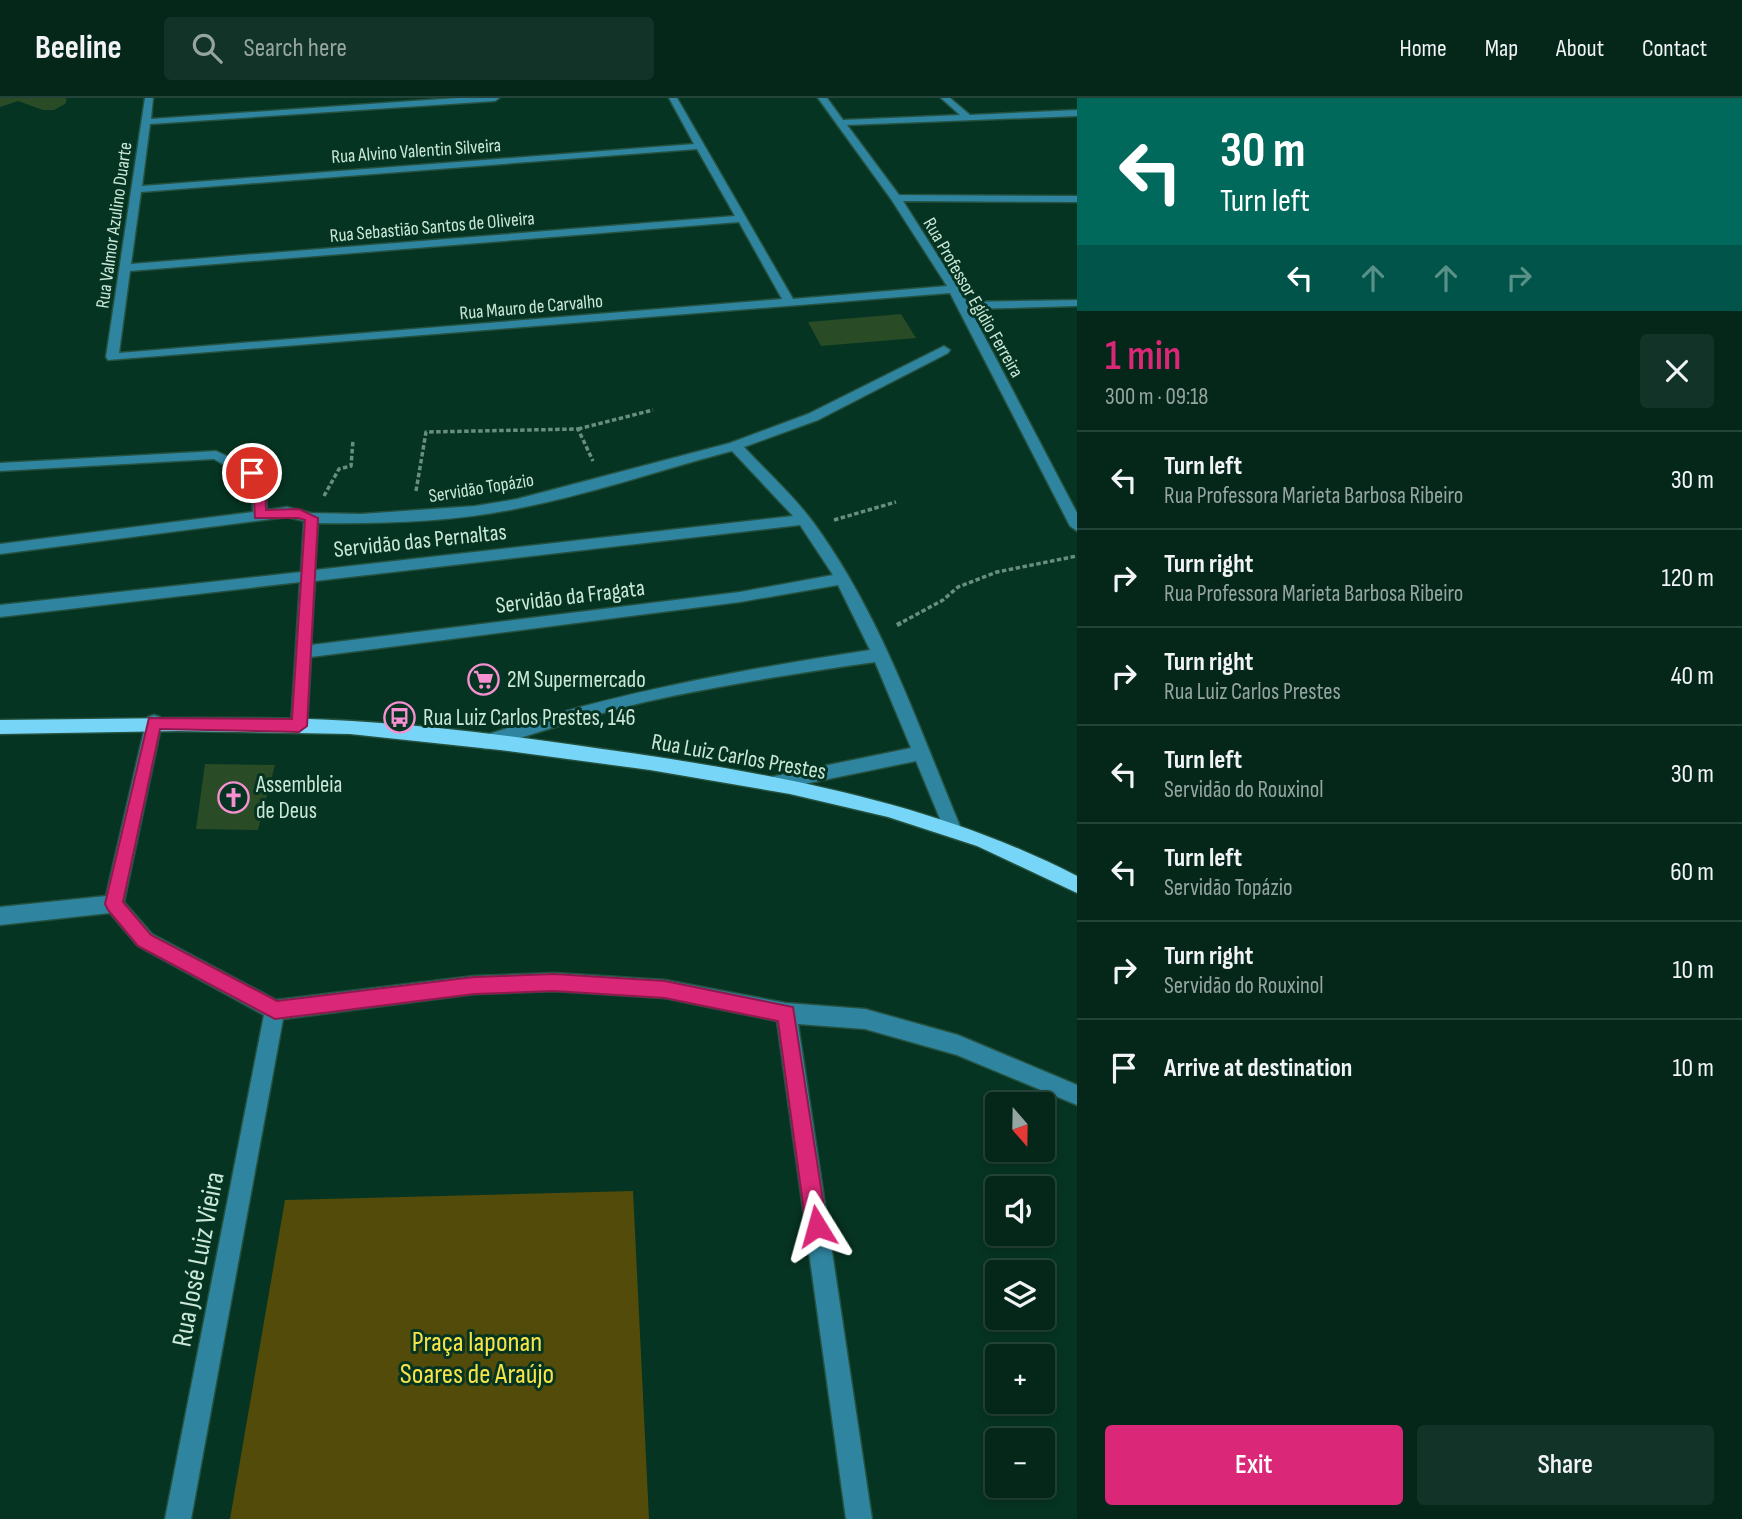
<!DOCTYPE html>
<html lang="en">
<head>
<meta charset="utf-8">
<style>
	:root { --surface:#04271a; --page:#123327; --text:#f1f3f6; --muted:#97a5a2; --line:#254439; --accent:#db2777 }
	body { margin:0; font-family:"Sofia Sans Condensed",sans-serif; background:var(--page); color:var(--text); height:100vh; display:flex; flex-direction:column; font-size:26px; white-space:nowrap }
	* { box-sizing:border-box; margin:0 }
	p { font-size:23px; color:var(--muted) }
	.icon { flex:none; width:38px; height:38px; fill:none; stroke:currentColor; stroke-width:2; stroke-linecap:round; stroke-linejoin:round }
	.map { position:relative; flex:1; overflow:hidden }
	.sheet { display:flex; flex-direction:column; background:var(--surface); width:665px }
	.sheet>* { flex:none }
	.banner { background:#00695c; color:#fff; overflow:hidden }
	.needle { width:46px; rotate:160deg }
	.buttons { position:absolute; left:985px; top:994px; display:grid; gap:14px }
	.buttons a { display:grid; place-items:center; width:70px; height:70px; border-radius:7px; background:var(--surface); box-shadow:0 4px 10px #0003,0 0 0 2px var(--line); font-size:35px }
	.pin { position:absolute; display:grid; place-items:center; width:60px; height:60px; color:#fff; margin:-30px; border:4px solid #fff; border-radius:50%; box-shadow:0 2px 7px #0007 }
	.me { position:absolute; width:77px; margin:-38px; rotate:352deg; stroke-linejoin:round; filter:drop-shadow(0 0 5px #0008) }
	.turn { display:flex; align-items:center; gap:24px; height:147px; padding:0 28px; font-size:32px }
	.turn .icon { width:91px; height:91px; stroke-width:2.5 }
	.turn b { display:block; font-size:49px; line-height:60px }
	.lanes { display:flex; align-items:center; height:66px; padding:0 28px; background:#0003; justify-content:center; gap:35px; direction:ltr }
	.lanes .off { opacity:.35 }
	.round { display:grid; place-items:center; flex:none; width:74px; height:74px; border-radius:7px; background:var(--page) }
	.summary { display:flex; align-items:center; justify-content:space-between; height:119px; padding:0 28px }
	h1 { font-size:42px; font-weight:600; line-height:52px; color:var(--accent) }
	.button { display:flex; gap:14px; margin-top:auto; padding:14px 28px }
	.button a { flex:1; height:80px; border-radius:7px; background:var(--accent); color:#fff; font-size:28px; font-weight:600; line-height:80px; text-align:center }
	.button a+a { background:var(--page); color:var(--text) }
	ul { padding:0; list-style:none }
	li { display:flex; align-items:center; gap:21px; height:98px; padding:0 28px; border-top:2px solid var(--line) }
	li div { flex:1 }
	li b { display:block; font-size:26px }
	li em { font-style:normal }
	header { display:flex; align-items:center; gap:42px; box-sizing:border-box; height:98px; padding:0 35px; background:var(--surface); border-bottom:2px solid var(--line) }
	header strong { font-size:33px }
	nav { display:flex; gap:38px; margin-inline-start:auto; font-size:24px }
	.search { width:490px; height:63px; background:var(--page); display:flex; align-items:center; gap:18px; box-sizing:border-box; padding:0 24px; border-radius:7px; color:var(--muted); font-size:26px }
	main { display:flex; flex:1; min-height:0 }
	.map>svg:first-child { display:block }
</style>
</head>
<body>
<header>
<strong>Beeline</strong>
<div class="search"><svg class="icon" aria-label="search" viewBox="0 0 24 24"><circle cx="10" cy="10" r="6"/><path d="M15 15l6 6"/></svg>Search here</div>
<nav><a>Home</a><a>Map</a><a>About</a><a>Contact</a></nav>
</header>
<main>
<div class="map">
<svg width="1077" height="1421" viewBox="0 0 1077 1421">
	<rect width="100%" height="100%" fill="#063422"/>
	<polygon fill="#524b0a" points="633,1093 649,1421 230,1421 285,1102"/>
	<g fill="#294b26">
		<polygon points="0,0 64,0 67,1 65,6 54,12 43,12 18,3 0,9"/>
		<polygon points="901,216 916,240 821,248 808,224"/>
		<polygon points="205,666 275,667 258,732 196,731"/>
	</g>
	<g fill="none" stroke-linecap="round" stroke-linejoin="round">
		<defs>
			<g id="minor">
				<path d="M 145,0 L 153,0 L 151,21 L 456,0 L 499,0 L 495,3 L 150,26 L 142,88 L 694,46 L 669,0 L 677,0 L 793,201 L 947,188 L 891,101 L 818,0 L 827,0 L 843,22 L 960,17 L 941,0 L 950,0 L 970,17 L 1077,12 L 1077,18 L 847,27 L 899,97 L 1077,98 L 1077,104 L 903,103 L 967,204 L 1077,202 L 1077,208 L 970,211 L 1077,415 L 1077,433 L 1070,428 L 950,195 L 108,262 L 106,259 ZM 697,51 L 735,118 L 131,166 L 141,94 ZM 739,124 L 782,201 L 119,255 L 130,173 Z"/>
				<path d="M 944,248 L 950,252 L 948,255 L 818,322 L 744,349 C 767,374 793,397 813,424 C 880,515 917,625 960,728 L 957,733 L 951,736 L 945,733 L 916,663 L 775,692 L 769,690 L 766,685 L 769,680 L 775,678 L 911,650 L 875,564 C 798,575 721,587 645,604 C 591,617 538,634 486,651 L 480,649 L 478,644 L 480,639 C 608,596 738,572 870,552 L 838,487 L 740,504 L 311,559 L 307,628 L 305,633 L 293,633 L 291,628 L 300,484 L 0,519 L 0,507 L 301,474 L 304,423 L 287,419 L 0,456 L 0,446 L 253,414 L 252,383 L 214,361 L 0,373 L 0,365 L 216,353 L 257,372 L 264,379 L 267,412 L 287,409 L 311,415 L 361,416 L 475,408 L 517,401 L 730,345 L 808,316 ZM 732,353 L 793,418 L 315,472 L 318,425 C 383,426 451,424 515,411 C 588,397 660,372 732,353 ZM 800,427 L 833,477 L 740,494 L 311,547 L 315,483 Z"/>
				<polygon points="154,617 160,619 162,624 124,804 152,836 276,902 474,878 554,875 665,882 786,905 865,911 958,937 1077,987 1077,1007 957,957 865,931 798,926 872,1421 846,1421 777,923 665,900 554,893 474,896 283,921 191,1421 165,1421 264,917 138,848 110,815 0,827 0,809 106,798 146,624 148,619"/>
			</g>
			<path id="major" d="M 178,620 C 236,620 294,619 352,623 C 445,628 539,642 631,655 C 785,678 937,706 1077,778 L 1077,795 L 977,748 L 888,719 L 790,696 L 650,672 L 500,652 L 350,636 L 178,633 L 0,636 L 0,622 Z"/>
		</defs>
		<use href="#minor" stroke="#25513f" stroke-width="3"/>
		<use href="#major" stroke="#25513f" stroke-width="3"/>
		<g stroke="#688e7d" stroke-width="3.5" stroke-dasharray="4.5 2.5" stroke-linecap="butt">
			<polyline points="578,331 653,312"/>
			<polyline points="416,393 426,334 578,331 593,363"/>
			<polyline points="324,398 339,371 351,368 353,342"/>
			<polyline points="834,422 896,404"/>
			<polyline points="897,527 943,502 958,489 997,474 1077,458"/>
		</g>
		<polyline stroke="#688e7d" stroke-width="4.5" stroke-dasharray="5 3.5" stroke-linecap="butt" points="897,527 901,525"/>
		<use href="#minor" fill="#2f849f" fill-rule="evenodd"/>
		<use href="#major" fill="#77d6f7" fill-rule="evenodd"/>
	</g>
	<polygon fill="#db2777" stroke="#8e194d" stroke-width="2" points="252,371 265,382 266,412 299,411 318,420 307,628 299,634 160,631 123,804 151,837 277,903 474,879 554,876 665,883 793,909 827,1128 824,1135 817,1138 809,1135 806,1128 778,923 665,900 554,893 474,896 275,921 138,848 108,812 105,806 149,620 292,621 305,422 298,420 255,420 253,383 246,375"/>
	<defs>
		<symbol id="supermarket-ring" viewBox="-11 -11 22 22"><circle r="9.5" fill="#063422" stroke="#f690d0" stroke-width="1.5"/><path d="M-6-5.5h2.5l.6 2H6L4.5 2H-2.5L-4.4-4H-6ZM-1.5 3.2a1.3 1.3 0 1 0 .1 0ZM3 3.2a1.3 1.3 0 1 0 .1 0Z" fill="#f690d0"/></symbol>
		<symbol id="bus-ring" viewBox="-11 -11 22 22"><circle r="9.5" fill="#063422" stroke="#f690d0" stroke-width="1.5"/><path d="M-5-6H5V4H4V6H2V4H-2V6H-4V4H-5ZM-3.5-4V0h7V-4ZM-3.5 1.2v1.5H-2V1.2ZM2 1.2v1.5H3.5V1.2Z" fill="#f690d0"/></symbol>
		<symbol id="church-ring" viewBox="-11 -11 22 22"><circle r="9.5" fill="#063422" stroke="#f690d0" stroke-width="1.5"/><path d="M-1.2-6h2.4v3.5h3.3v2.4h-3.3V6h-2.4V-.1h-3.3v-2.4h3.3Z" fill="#f690d0"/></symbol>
	</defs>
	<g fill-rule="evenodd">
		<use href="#supermarket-ring" x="466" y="564" width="35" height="35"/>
		<use href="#bus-ring" x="382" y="602" width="35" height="35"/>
		<use href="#church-ring" x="216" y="682" width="35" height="35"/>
	</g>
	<g text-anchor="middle" stroke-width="6" stroke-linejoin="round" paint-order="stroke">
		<g font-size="19" fill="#cae7d8" stroke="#063422">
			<text transform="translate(416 52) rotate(-4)" y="7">Rua Alvino Valentin Silveira</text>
			<text transform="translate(113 127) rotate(-82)" y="7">Rua Valmor Azulino Duarte</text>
			<text transform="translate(432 128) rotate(-5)" y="7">Rua Sebastião Santos de Oliveira</text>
			<text transform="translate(974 199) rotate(60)" y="7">Rua Professor Egídio Ferreira</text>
			<text transform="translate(531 208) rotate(-5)" y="7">Rua Mauro de Carvalho</text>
			<text transform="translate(481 389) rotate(-9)" y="7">Servidão Topázio</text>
		</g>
		<g font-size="23" fill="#cae7d8" stroke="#063422">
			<text transform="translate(420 442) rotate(-6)" y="8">Servidão das Pernaltas</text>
			<text transform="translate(570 498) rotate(-7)" y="8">Servidão da Fragata</text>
			<text transform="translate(739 658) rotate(10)" y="8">Rua Luiz Carlos Prestes</text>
		</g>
		<g font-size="23" fill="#cae7d8" stroke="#063422" text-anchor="start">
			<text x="507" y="589">2M Supermercado</text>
			<text x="423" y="627">Rua Luiz Carlos Prestes, 146</text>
			<text x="256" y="694">Assembleia<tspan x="256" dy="26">de Deus</tspan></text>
		</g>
		<g font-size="28" fill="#cae7d8" stroke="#063422">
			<text transform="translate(197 1161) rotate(-79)" y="10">Rua José Luiz Vieira</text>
		</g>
		<g font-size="28" fill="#f6e448" stroke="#063422">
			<text x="477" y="1253">Praça Iaponan<tspan x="477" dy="32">Soares de Araújo</tspan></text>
		</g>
	</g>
</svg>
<div class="buttons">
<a><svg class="needle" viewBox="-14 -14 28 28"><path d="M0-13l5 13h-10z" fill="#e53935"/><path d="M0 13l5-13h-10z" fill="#97a5a2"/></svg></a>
<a><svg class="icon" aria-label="sound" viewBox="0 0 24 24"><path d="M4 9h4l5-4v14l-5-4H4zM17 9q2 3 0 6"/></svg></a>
<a><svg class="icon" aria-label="layers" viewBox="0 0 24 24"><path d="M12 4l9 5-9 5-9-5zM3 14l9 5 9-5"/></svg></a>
<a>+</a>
<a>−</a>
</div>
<div class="pin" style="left:252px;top:375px;background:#d93025"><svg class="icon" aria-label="arrive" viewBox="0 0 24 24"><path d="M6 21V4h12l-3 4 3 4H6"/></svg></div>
<svg class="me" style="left:817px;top:1128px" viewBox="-20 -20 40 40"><path d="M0-17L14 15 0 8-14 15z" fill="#db2777" stroke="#fff" stroke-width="4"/></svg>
</div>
<section class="sheet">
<div class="banner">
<div class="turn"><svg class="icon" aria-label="left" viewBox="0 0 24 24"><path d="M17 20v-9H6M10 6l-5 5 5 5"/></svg><div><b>30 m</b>Turn left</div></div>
<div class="lanes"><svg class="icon" aria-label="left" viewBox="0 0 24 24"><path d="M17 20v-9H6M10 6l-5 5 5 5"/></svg><svg class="icon off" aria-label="ahead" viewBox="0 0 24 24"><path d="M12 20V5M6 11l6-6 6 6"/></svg><svg class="icon off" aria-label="ahead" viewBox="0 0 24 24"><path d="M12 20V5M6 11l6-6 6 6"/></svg><svg class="icon off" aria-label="right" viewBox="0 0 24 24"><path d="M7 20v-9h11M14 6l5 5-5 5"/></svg></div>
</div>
<div class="summary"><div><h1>1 min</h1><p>300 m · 09:18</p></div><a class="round"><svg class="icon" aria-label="close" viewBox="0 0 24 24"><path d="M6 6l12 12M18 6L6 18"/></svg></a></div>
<ul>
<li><svg class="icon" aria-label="left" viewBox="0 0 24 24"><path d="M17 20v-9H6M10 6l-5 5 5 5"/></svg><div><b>Turn left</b><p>Rua Professora Marieta Barbosa Ribeiro</p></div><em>30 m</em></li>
<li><svg class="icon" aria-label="right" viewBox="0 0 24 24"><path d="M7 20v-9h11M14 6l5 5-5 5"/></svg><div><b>Turn right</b><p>Rua Professora Marieta Barbosa Ribeiro</p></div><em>120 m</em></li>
<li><svg class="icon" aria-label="right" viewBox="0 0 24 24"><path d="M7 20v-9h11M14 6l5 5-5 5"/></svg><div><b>Turn right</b><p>Rua Luiz Carlos Prestes</p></div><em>40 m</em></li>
<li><svg class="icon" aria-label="left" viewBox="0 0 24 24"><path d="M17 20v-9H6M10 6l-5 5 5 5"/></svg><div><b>Turn left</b><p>Servidão do Rouxinol</p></div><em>30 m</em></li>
<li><svg class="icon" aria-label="left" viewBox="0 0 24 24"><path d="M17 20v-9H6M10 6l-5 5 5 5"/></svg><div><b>Turn left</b><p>Servidão Topázio</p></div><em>60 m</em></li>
<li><svg class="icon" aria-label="right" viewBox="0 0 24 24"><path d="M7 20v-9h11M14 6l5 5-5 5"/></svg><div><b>Turn right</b><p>Servidão do Rouxinol</p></div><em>10 m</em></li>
<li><svg class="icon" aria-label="arrive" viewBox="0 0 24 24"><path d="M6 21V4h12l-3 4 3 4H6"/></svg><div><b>Arrive at destination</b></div><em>10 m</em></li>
</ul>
<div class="button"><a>Exit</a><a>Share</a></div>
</section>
</main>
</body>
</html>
